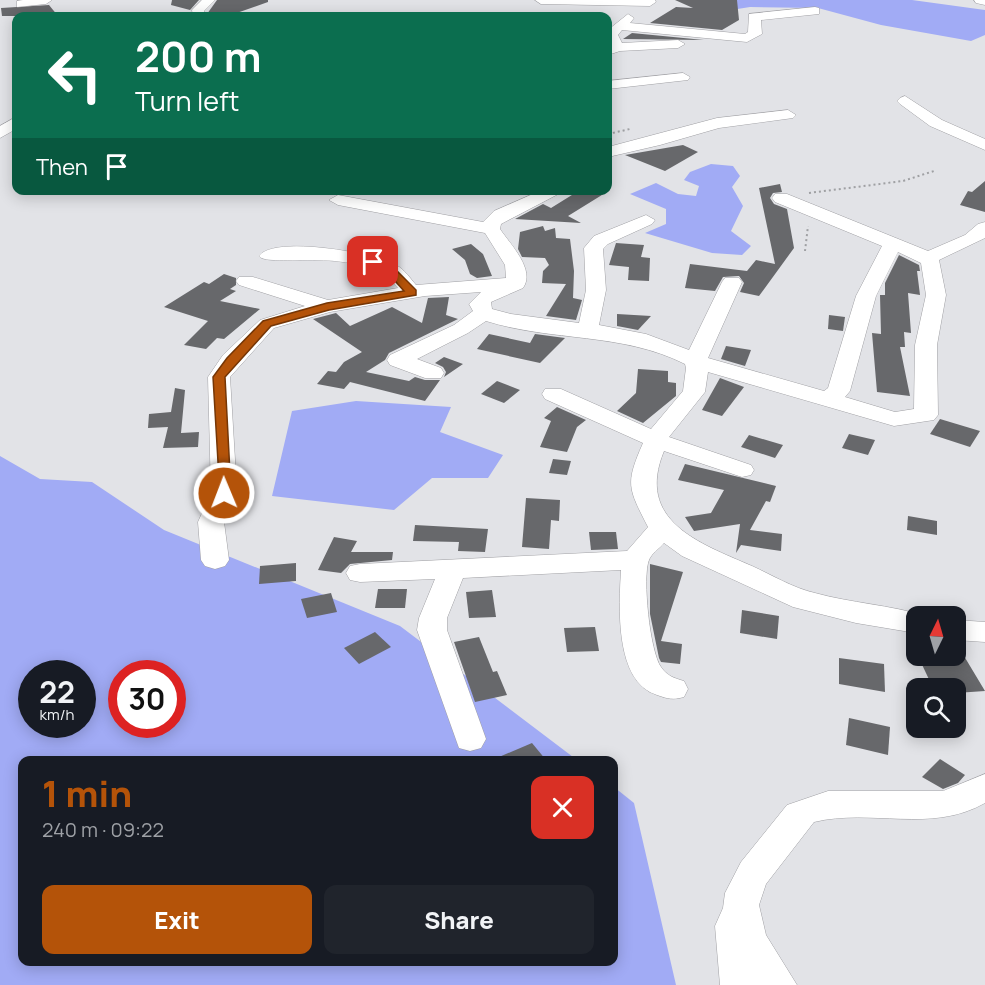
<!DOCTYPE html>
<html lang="en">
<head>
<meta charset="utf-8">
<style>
	:root { --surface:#171b24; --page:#20242c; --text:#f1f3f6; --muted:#9ea1a6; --accent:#b45309 }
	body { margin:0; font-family:Manrope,sans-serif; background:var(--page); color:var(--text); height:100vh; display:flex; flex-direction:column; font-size:22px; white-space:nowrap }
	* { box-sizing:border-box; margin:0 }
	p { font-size:20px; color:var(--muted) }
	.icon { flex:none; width:33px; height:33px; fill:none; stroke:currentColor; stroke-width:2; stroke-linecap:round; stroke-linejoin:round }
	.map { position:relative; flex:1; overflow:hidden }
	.details { position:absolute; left:18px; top:756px; width:600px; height:210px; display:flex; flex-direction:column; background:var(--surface); border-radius:12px; box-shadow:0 3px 15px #0003 }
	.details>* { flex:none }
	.hud { position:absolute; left:12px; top:12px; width:600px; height:183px; border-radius:12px; box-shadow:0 3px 15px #0003; background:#0b6e4f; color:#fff; overflow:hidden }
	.needle { width:39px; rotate:5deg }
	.buttons { position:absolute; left:906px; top:606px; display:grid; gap:12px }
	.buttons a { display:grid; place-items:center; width:60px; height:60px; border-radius:12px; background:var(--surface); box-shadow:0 3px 15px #0003; font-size:30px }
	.speed { position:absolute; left:18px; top:660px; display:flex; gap:12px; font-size:30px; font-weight:700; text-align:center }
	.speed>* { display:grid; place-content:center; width:78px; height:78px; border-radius:50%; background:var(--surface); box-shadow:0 3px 15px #0003; line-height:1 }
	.speed small { font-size:15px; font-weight:400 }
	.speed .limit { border:9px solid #d22; background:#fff; color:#111 }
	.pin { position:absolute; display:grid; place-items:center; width:51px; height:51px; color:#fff; margin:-26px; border-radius:12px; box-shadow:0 3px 9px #0006 }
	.me { position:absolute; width:66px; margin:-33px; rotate:359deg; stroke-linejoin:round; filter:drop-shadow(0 0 4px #0008) }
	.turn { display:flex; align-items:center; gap:21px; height:126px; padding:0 24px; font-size:27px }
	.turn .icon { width:78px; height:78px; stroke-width:2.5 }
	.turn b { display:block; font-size:42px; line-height:51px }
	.then { display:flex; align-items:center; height:57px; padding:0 24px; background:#0003; gap:12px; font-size:22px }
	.round { display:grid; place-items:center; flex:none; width:63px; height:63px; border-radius:12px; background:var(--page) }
	.overview { display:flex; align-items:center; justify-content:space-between; height:102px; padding:0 24px }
	h1 { font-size:36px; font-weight:800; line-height:45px; color:var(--accent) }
	.action { display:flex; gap:12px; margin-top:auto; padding:12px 24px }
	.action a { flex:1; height:69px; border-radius:12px; background:var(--accent); color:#fff; font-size:24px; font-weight:800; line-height:69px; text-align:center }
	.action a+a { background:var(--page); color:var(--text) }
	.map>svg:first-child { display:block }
</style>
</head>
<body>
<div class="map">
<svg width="985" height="985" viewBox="0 0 985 985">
	<rect width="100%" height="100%" fill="#e2e3e7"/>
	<g fill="#a1abf5" fill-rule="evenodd">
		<polygon points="706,0 912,0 985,10 985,35 971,41 881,25 818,8 750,7 725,11"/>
		<polygon points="711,164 733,166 740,176 732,187 743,206 731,231 751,246 742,255 712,253 645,233 666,224 666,209 630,194 656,183 678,194 696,196 699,186 684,180 690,172"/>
		<polygon points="356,401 451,407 440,432 503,455 488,478 432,478 394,510 272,496 292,411"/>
		<path d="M 0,456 L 40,479 L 92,482 L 164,530 L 400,626 L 577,760 L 22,760 L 22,962 L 614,962 L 614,787 L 634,803 L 676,985 L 0,985 ZM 32,674 L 82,674 L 82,724 L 32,724 ZM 122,674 L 172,674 L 172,724 L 122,724 Z"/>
	</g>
	<g fill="#67686b">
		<polygon points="172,0 199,0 190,10 171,5"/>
		<polygon points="217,0 268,0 268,2 228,16 207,14"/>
		<polygon points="675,0 737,0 739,20 722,30 650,23 676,7 693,8"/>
		<polygon points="49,5 58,16 2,16 1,8"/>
		<polygon points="632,33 704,40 623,39"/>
		<polygon points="683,145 698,152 665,171 625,155"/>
		<polygon points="985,181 985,212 960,205 968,191 972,192"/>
		<polygon points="780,184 782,192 773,193 770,198 774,204 787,209 794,248 759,296 740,292 744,283 739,276 723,277 715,291 685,288 690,264 747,271 756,260 775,264 759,188"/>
		<polygon points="580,190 610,190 568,216 581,223 515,219 543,204 551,208"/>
		<polygon points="543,226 545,231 555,228 556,238 570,239 574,271 573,298 582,300 576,320 546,316 566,284 542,283 543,271 549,265 545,258 522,257 518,249 520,232"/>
		<polygon points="616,243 644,245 641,257 650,258 649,281 628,280 629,267 609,265"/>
		<polygon points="471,244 483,254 492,276 477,278 470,274 465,260 452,249"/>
		<polygon points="899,255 919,265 920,271 917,271 920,295 908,293 911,333 904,332 905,347 900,347 910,396 877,392 872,333 881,334 880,295 885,295 885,283"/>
		<polygon points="224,274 236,278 236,285 230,289 236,291 220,301 260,309 224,339 217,338 206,349 184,345 208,321 164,307 204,282 209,284"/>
		<polygon points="449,297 446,315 458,319 389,353 385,360 366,372 409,381 415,377 425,380 440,380 425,401 350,382 344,389 317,384 328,371 336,372 344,362 362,352 313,319 336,313 350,326 392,307 422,323 428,298"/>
		<polygon points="617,314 651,316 638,330 617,326"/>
		<polygon points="829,315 845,317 843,331 828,329"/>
		<polygon points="489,334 530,343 535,334 565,338 540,363 477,349"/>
		<polygon points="726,346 751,350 745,366 721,359"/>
		<polygon points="444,357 463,364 444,377 446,372 443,367 435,363"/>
		<polygon points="638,369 668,371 668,382 676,383 676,396 643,423 617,411 636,393"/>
		<polygon points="720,378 744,387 722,416 702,410"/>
		<polygon points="497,381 520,390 504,403 481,394"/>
		<polygon points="175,388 185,390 181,433 199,432 198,447 163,448 168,427 148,428 149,414 171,412"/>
		<polygon points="557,407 586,420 577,427 567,452 540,447 551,421 544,418"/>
		<polygon points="940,419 980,431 970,447 930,434"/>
		<polygon points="849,434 875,440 868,455 842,448"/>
		<polygon points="749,435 783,445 775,458 741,447"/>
		<polygon points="553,459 571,461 567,475 549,473"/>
		<polygon points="685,464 776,486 770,502 766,501 750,530 782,534 781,551 741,545 736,553 740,524 694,531 685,517 711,513 724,490 678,480"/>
		<polygon points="526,498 560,500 559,521 551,520 549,549 522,547"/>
		<polygon points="908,516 937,521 937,535 907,530"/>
		<polygon points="415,525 488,529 485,552 458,551 459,542 413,541"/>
		<polygon points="589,532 616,532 618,549 591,550"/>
		<polygon points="334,537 357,541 351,552 393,552 392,560 350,564 341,573 318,570"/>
		<polygon points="296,563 296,581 259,584 260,566"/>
		<polygon points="650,564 683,572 661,641 682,644 680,664 661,662 659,658 650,614"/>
		<polygon points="378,589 407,589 405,608 375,608"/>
		<polygon points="492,590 496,617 469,618 466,592"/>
		<polygon points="331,593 337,612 307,618 301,599"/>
		<polygon points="742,610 779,616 777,639 740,633"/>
		<polygon points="595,627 599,651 567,652 564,628"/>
		<polygon points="375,632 391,647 359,664 344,648"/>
		<polygon points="479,637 493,672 497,671 507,695 475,702 454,642"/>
		<polygon points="918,656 964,656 985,691 956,693 956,688 933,688"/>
		<polygon points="839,658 884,664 885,692 839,684"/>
		<polygon points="849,718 890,727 888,755 846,745"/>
		<polygon points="532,743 546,760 492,760"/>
		<polygon points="940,759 965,775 958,783 943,789 922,777"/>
	</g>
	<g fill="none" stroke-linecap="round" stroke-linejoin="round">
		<defs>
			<g id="minor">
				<polygon points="23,0 52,0 46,4 17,7 17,1"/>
				<polygon points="202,0 215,0 204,11 205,16 193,16 192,10"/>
				<polygon points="535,0 655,0 656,2 650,6 541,4"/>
				<polygon points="974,0 985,0 985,5 976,3"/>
				<polygon points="815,7 819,8 819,14 761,20 762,34 747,42 622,30 618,35 622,43 678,40 685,44 678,48 620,51 608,55 608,46 610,45 608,30 628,14 634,18 630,23 745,34 748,32 749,14"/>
				<polygon points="683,73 690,77 688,80 608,89 608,81"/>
				<polygon points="905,96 942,120 985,139 985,150 930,126 900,104 897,101 900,98"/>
				<polygon points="788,110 796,115 793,118 719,128 660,145 608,157 608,147 717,118"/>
				<polygon points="16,117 16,129 0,138 0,126"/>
				<path d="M 542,190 L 566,190 L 501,224 L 500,229 C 510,244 536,270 523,288 L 491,302 L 492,309 L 511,314 L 579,323 L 586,290 L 584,248 L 594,236 L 646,215 L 655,220 L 652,224 L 608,244 L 603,249 L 606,290 L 599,325 L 646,334 L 689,350 L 722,282 L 725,278 L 739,278 L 742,282 L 708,358 L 824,391 L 828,388 L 856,296 L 882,246 L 775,202 L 772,198 L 775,194 L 787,194 L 928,251 L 965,235 L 978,224 L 985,222 L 985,238 L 939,260 L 946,295 L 937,345 L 938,415 L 934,420 L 894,426 L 708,372 L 705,392 L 669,437 L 751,465 L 754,470 L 751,475 L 742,477 L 664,451 C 635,521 699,543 752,566 C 772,575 793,588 815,593 C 851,603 890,605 926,616 L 916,616 L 916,633 L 856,623 L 793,607 L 682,556 L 664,543 C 660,548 651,554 649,560 C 642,577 650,652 661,667 C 667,676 674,678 684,681 L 688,689 L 684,697 C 673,700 668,699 657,695 C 614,682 619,605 621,570 L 463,578 L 447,618 L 447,630 L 486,739 L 481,748 L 470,751 L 459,748 L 417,630 L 419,618 L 435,579 L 360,582 L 350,580 L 346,573 L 350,566 L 360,564 L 627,551 L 648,527 C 628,488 625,484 643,443 L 545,399 L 542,394 L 545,389 L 561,389 L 651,429 L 683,391 L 686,368 L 685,364 C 621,332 553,342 486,321 L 468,333 L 417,359 L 441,368 L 444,373 L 441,378 L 425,378 L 390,365 L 387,360 L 390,355 L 454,325 L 473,311 L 469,304 L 481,292 L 425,296 L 330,312 L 274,328 L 230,377 L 237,493 L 224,522 L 229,560 L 225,566 L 215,569 L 205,566 L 201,560 L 198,522 L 211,493 L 208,377 L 223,355 L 260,320 L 305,306 L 239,285 L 236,281 L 239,277 L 253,277 L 328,300 L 398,288 C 361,243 268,269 259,256 C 274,235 375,253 396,265 C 405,270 410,278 416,285 L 506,278 L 505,265 L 485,233 L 338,205 L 329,200 L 338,195 L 483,222 L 494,211 ZM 898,252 L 921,263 L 926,295 L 915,345 L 914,409 L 895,412 L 845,397 L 850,391 L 876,296 Z"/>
				<polygon points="956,620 985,622 985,642 956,640"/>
				<path d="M 985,774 L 985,803 C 931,834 871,808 814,822 L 766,884 L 759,905 L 766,935 L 797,985 L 720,985 L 715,926 L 723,908 L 725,893 L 741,862 L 787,805 L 828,791 L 943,791 Z"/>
			</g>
		</defs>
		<use href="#minor" stroke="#a0a0a4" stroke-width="1"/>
		<g stroke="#9fa0a3" stroke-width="2" stroke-dasharray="2 3" stroke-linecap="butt">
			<polyline points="608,134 630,129"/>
			<polyline points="809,193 903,181 934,171"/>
			<polyline points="805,251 808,226"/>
		</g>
		<use href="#minor" fill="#fff" fill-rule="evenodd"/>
	</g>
	<polygon fill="#b45309" stroke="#753606" stroke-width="1.5" points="373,259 394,268 416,290 416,295 329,310 271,326 225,377 231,493 224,497 220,496 213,377 227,358 263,321 327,303 404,291 387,272 369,265 369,260"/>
</svg>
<div class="buttons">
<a><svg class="needle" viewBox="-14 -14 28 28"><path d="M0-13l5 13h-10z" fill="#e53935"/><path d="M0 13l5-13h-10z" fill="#9ea1a6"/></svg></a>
<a><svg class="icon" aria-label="search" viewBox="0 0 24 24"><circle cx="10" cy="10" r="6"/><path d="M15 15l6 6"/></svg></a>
</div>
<div class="speed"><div>22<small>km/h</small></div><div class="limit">30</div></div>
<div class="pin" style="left:373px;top:262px;background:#d93025"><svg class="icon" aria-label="arrive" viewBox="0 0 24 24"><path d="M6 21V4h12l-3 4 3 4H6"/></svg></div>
<svg class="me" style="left:224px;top:493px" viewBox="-20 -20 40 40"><circle r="17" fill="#b45309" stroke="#fff" stroke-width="3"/><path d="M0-11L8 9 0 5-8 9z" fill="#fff"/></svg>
<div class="hud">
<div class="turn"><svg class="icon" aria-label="left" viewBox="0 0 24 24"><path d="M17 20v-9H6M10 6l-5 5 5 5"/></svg><div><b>200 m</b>Turn left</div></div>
<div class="then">Then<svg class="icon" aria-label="arrive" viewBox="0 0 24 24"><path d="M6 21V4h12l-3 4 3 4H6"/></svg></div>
</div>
<section class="details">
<div class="overview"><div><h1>1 min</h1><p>240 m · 09:22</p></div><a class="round" style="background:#d93025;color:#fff"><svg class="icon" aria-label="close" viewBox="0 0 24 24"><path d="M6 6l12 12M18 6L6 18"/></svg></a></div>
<div class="action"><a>Exit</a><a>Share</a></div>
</section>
</div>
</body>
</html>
